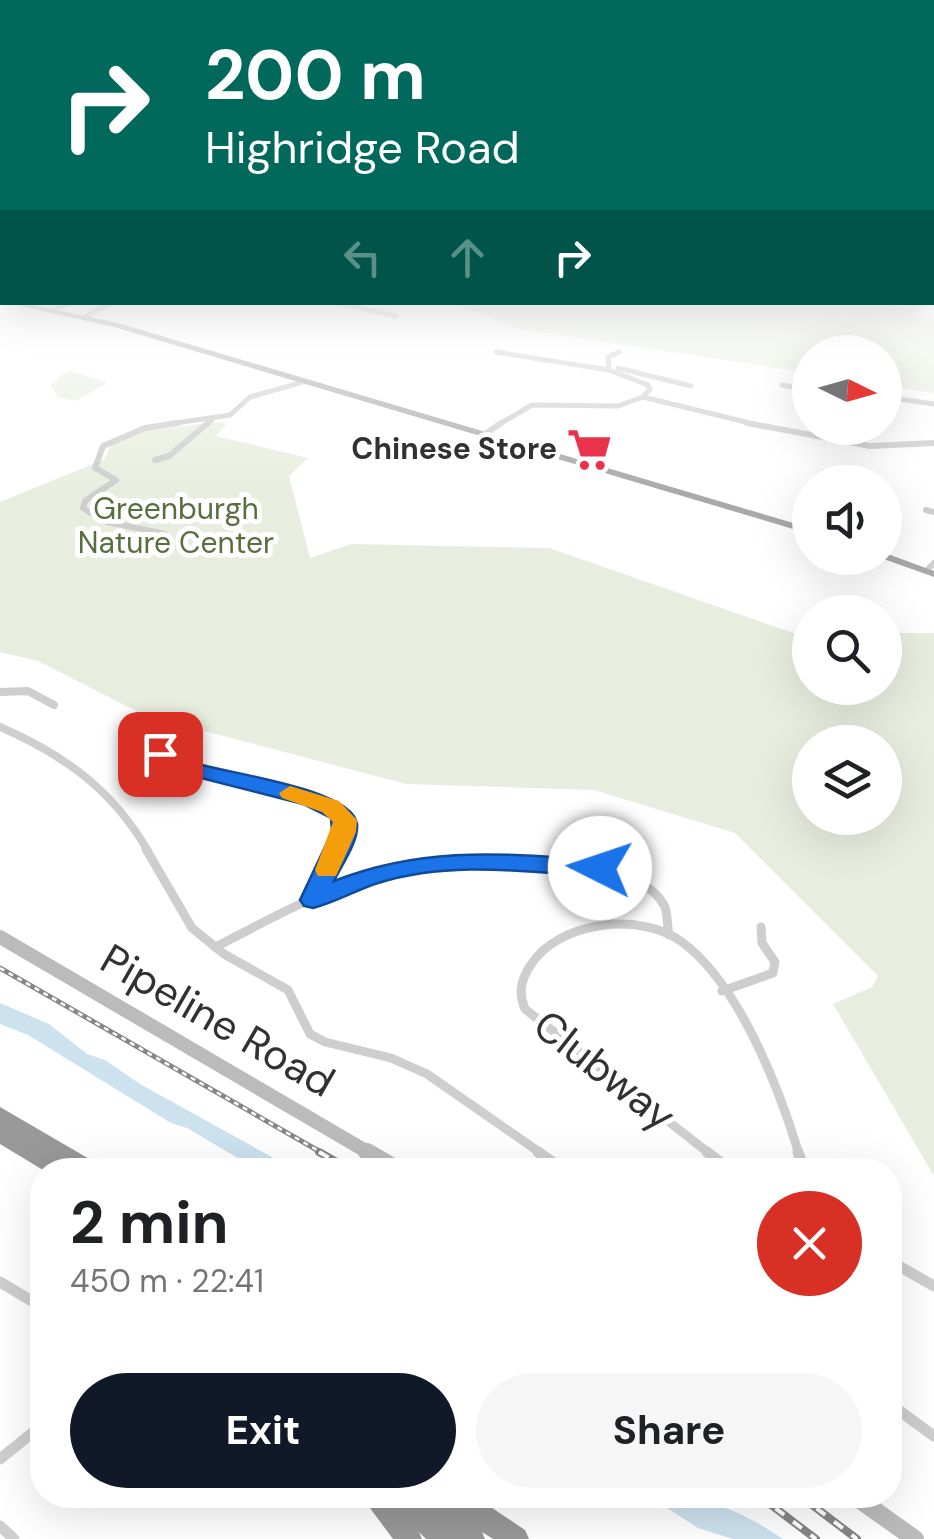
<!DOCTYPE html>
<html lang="en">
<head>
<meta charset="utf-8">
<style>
	:root { --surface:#fff; --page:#f6f6f6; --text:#202124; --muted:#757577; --accent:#111827 }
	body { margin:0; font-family:"DM Sans",sans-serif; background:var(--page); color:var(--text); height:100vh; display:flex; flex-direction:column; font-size:38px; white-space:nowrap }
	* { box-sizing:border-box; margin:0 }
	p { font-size:32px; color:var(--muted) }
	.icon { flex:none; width:55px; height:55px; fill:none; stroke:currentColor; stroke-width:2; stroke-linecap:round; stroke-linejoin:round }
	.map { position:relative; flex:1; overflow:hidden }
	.details { position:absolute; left:30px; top:1158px; width:872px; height:350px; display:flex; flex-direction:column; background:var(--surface); border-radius:40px; box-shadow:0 10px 40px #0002 }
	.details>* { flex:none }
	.guide { position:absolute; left:0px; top:0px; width:935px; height:305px; box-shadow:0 10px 40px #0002; background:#00695c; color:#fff; overflow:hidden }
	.needle { width:65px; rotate:95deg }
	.buttons { position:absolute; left:792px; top:335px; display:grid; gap:20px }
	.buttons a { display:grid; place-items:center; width:110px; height:110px; border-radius:50%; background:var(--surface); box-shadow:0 10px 40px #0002; font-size:50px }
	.pin { position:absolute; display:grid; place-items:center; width:85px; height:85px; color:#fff; margin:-42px; border-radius:20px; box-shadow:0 5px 15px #0006 }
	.me { position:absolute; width:110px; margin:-55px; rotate:274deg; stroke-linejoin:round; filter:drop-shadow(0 0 8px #0008) }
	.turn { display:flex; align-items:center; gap:35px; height:210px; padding:0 40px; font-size:45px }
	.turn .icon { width:130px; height:130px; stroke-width:2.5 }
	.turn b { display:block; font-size:70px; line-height:85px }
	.lanes { display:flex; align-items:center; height:95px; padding:0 40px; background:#0003; justify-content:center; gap:50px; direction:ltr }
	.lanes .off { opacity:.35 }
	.round { display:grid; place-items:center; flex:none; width:105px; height:105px; border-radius:52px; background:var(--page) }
	.head { display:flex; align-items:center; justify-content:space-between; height:170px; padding:0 40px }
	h1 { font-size:60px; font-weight:700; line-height:75px }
	.action { display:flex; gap:20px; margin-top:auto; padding:20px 40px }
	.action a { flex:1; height:115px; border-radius:60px; background:var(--accent); color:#fff; font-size:40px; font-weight:700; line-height:115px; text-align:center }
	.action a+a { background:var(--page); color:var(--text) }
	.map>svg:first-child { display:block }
</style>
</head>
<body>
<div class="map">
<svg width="934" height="1539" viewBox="0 0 934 1539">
	<rect width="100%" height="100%" fill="#fff"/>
	<g fill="#e8eedf" fill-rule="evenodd">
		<polygon points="450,303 926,303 915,315 934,320 934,393 885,385 885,352 810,352 810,373 520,329"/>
		<polygon points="70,371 106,382 106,384 75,401 58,397 51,386 60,376"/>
		<path d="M 215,422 L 226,424 L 216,436 L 308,458 L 289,476 L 310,558 L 351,544 L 549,548 L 796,634 L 810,633 L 810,688 L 885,688 L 885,633 L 934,633 L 934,1176 L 833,1004 L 872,987 L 878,976 L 735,833 L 594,790 L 406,784 L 144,715 L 38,661 L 0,652 L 0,502 L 105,459 L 111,444 L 146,431 ZM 810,742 L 885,742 L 885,818 L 810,818 Z"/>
	</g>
	<g fill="#cce2ee">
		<polygon points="0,1003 49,1024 87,1054 105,1060 140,1084 295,1170 258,1170 187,1128 171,1123 28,1035 0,1024"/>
		<path d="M 647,1495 C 702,1495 737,1508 783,1539 L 733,1539 L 698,1528 Z"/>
	</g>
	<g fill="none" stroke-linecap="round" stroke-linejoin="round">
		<g stroke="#cecece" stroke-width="5">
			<polyline points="334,302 396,316"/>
			<polyline points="53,310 71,302"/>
			<polyline points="85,317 112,302"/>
			<polyline points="496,352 609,370 648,385 650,389 643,397"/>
			<polyline points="618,368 691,386"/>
			<polyline points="609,370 608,357 619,352"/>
			<polyline points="782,385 810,390"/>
			<polyline points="885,397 934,404"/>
			<polyline points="162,425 230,415 250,397 303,382"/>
			<polyline points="205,425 212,420"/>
			<polyline points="498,425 532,405 618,406 643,397 758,425"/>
		</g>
		<g stroke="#cecece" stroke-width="6">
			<polyline points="747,423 870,446 934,443"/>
			<polyline points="484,435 501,423"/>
			<polyline points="155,460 169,456 208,423"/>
			<polyline points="926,510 934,512"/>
			<polyline points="165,534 103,521 83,508 85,501 116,480 95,468 103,446 145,428 178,423"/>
			<polyline points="926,571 934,563"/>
		</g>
		<g stroke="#cecece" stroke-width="8">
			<polyline points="0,692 28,691 54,705"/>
			<path d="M 0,727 C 64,755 112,789 148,851"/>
			<polyline points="151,746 178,765 322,803 342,816 344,831 335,851"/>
		</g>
		<g stroke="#cecece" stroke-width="9">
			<polyline points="146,849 192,928 224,954 288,990 310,1034 325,1042 391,1058 427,1074 542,1154"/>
			<polyline points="313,900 336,849"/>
			<path d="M 215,947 C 265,922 315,893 369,877 C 426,859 630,843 664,905 C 668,912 667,927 669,935"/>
			<polyline points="722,991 773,973 775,962 762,943 761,927"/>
			<path d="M 710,1154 L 525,1009 C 518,993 521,980 530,966 C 558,921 640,911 682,942 C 739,984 779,1088 799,1154"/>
		</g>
		<g stroke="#cecece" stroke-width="11">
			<polyline points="538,1152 564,1170"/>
			<polyline points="707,1152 730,1170"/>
			<polyline points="798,1152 804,1170"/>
			<polyline points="890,1261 934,1286"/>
			<polyline points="0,1282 42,1307"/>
			<polyline points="890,1404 934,1436"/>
			<polyline points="0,1459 42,1425"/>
			<polyline points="0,1526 14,1539"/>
		</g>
		<polyline stroke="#bbb" stroke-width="14" points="0,937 371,1154"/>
		<g stroke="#bbb" stroke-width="18">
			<polyline points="367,1152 398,1170"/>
			<polyline points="853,1495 915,1539"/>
		</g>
		<g fill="#a9a9a9" fill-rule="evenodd">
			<polygon points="3,302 18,302 118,323 810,528 810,534 114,327"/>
			<polygon points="885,553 934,571 934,577 881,558 885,558"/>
		</g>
		<g fill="#989898" fill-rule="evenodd">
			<polygon points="0,1107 98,1164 101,1170 43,1170 0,1144"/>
			<polygon points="363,1495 473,1495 525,1530 529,1539 493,1539 482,1532 485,1539 426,1539 419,1532 422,1539 393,1539 367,1504"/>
		</g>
		<defs>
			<polyline id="rail-far1" points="0,968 324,1154"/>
			<g id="rail">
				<polyline points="319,1152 351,1170"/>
				<polyline points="758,1495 816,1539"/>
				<polyline points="799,1495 857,1539"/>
			</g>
		</defs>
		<use href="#rail-far1" stroke="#868686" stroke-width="5"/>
		<use href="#rail" stroke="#868686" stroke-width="8"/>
		<use href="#rail-far1" stroke="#fff" stroke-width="2.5" stroke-dasharray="5" stroke-linecap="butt"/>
		<use href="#rail" stroke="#fff" stroke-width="4" stroke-dasharray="11" stroke-linecap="butt"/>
	</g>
	<linearGradient id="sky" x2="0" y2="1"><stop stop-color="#9dc6ea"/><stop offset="0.56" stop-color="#fff"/><stop offset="1" stop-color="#fff" stop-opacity="0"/></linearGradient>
	<rect width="934" height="492" fill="url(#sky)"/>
	<path fill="#1a73e8" stroke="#114b97" stroke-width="2.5" d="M 160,747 C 170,750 178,757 188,761 C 220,773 352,787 357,824 C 359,841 341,866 334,881 C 426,845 505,854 600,860 L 613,868 L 600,877 C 526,872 451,860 378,883 C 356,890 336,902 313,908 L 304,906 L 300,900 L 332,832 L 331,818 L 303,804 L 170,770 L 149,754 Z"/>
	<polygon fill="#f59e0b" points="290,786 339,801 357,820 356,832 336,876 318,876 315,870 333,822 322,812 282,798 279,793"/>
	<defs>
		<symbol id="supermarket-bare" viewBox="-9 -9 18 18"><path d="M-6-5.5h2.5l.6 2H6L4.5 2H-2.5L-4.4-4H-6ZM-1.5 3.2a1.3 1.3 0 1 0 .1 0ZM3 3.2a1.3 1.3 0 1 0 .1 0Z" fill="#e9334b" stroke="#fff" stroke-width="2.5" paint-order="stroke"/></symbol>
	</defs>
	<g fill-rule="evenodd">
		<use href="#supermarket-bare" x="558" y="418" width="63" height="63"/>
	</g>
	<g text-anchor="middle" stroke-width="10" stroke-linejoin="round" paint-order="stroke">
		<g font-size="30" font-weight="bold" fill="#313131" stroke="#fff" text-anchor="end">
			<text x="557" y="459">Chinese Store</text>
		</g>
		<g font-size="30" fill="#576e3d" stroke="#fff">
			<text x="176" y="519">Greenburgh<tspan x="176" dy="34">Nature Center</tspan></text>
		</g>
		<g font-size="42" fill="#313131" stroke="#fff">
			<text transform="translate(218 1020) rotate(30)" y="15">Pipeline Road</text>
			<text transform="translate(605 1070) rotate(38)" y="15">Clubway</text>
		</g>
	</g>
</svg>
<div class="buttons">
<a><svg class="needle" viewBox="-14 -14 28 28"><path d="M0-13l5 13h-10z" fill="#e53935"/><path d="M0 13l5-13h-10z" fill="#757577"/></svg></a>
<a><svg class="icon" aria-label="sound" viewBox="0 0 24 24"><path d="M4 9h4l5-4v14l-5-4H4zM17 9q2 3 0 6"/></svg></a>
<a><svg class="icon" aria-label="search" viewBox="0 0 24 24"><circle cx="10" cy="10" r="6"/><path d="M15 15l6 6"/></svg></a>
<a><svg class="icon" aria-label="layers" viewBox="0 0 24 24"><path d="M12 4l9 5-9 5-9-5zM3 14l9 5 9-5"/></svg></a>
</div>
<div class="pin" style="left:160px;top:754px;background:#d93025"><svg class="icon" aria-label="arrive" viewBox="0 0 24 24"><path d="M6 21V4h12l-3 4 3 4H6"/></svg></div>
<svg class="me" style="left:600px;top:868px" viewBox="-20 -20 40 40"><circle r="19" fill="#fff"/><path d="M0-13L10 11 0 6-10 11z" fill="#1a73e8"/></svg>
<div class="guide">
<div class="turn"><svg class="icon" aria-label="right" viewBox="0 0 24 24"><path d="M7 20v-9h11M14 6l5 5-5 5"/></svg><div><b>200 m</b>Highridge Road</div></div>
<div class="lanes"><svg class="icon off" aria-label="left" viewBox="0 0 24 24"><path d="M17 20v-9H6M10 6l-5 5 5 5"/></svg><svg class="icon off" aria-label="ahead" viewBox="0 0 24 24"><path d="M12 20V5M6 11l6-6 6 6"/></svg><svg class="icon" aria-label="right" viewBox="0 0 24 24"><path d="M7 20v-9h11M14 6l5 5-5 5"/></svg></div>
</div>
<section class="details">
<div class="head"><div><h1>2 min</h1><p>450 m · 22:41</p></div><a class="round" style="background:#d93025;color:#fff"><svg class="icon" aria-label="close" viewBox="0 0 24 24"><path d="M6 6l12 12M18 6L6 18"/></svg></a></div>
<div class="action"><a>Exit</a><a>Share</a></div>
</section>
</div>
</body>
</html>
